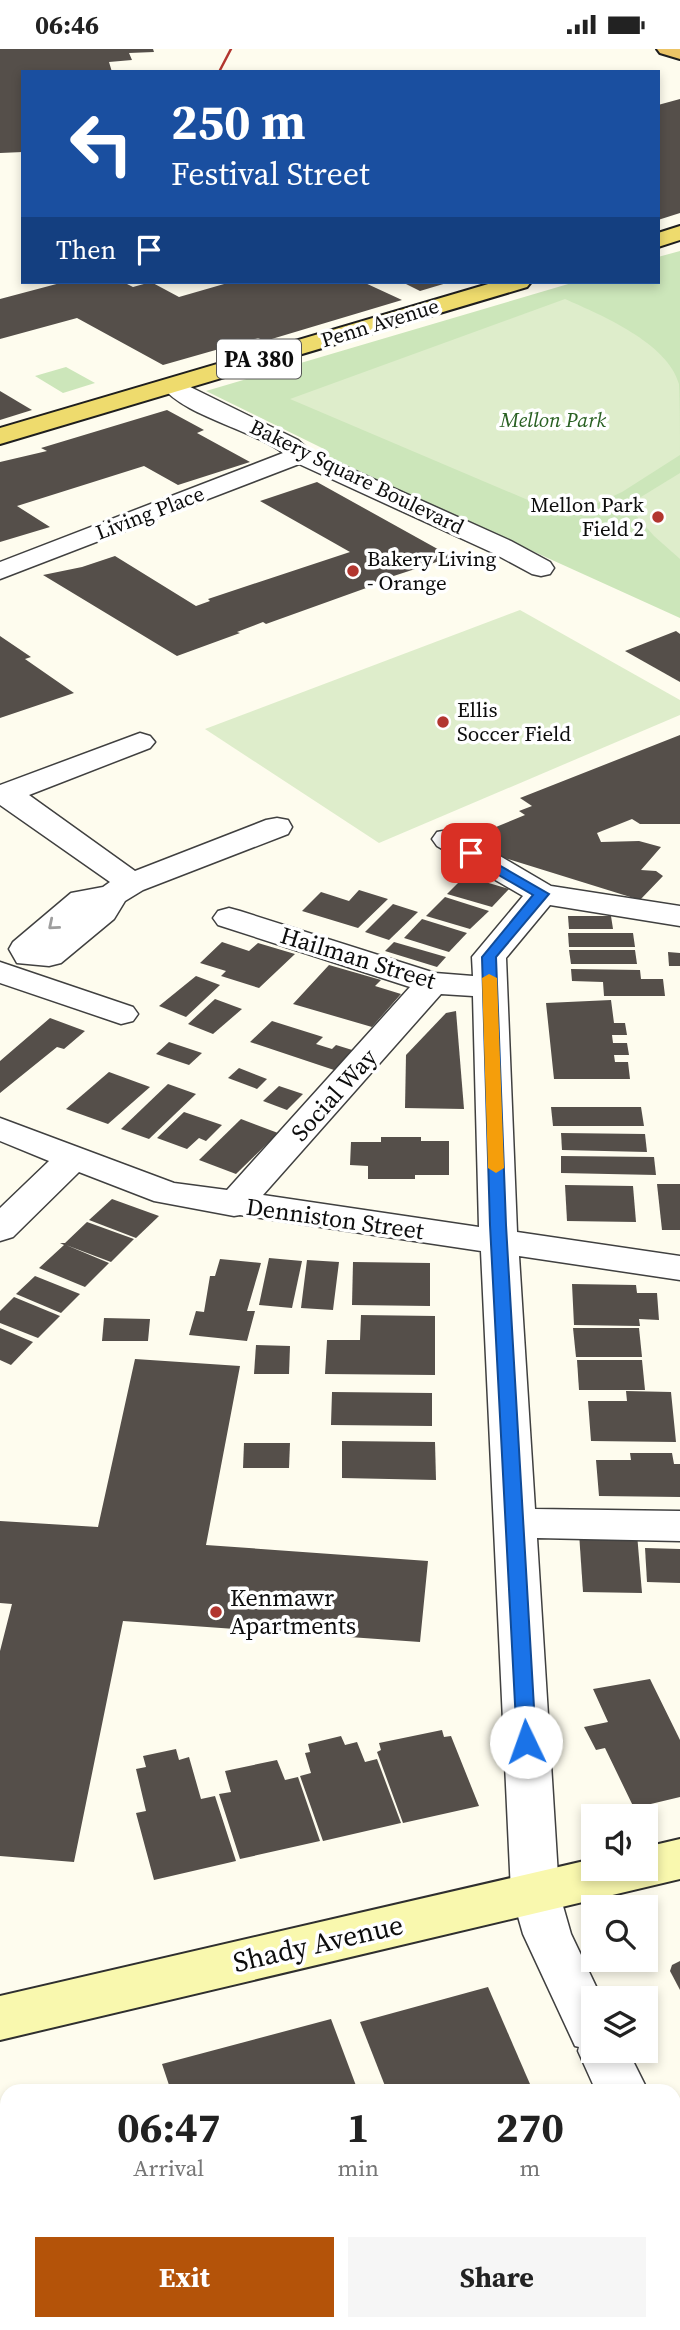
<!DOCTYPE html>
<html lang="en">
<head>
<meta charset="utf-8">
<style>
	:root { --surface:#fff; --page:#f6f6f6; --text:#222; --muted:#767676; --accent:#b45309 }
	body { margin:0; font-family:"Source Serif 4",serif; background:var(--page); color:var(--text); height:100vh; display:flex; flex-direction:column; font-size:26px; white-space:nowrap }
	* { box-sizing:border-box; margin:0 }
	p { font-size:23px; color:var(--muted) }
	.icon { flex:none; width:38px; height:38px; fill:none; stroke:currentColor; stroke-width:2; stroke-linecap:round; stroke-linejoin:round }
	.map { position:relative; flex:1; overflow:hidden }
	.drawer { position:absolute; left:0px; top:2035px; width:681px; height:247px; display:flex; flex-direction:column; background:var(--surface); border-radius:21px 21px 0 0; box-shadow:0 4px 10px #0003 }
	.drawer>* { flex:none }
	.banner { position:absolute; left:21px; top:21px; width:639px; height:214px; border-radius:0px; box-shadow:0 4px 10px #0003; background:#1a4fa0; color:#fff; overflow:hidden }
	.controls { position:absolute; left:581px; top:1755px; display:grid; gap:14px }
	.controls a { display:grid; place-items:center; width:77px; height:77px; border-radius:0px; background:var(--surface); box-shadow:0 4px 10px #0003; font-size:35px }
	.pin { position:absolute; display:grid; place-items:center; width:60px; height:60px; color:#fff; margin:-30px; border-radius:14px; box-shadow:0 4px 10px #0006 }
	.me { position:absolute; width:77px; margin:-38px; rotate:357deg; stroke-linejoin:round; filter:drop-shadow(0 0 5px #0008) }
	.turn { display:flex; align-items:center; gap:24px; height:147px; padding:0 35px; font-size:32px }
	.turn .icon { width:91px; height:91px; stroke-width:2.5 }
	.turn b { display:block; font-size:49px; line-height:60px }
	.then { display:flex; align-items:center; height:66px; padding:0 35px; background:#0003; gap:14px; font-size:26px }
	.eta { display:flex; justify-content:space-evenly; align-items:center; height:119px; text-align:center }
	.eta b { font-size:42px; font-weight:700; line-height:49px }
	.cta { display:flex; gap:14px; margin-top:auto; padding:14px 35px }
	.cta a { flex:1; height:80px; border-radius:0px; background:var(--accent); color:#fff; font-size:28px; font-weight:700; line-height:80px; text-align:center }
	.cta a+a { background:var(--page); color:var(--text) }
	.status { display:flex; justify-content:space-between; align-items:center; height:49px; padding:0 35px; background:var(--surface); direction:ltr }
	.status svg { height:19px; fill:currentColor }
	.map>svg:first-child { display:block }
</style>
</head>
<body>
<div class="status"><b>06:46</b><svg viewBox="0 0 49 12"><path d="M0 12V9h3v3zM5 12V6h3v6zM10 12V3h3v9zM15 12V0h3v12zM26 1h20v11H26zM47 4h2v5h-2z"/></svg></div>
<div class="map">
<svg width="680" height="2281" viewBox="0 0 680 2281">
	<rect width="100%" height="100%" fill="#fefcee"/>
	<g fill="#cce6ba">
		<polygon points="680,202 680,569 327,409 324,400 206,342 575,233 658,233 658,208"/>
		<polygon points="66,318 95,334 63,344 35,327"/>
	</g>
	<g fill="#deedcb">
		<path d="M 565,250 C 601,266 668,294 679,335 C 680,356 680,384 680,406 L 622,443 L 568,468 L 290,350 Z"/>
		<polygon points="680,424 680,510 654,487 633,463 636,451"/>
		<polygon points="520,561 680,651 680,666 379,794 205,680"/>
	</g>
	<g fill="#554f4a">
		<polygon points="0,0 153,0 154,3 129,4 132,11 109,13 112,23 23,23 23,103 0,104"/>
		<polygon points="680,50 680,164 658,171 658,56"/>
		<polygon points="64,233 123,233 133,238 151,233 179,248 231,233 363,233 402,251 265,292 258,289 163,316 77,269 0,290 0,250"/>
		<polygon points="402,233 450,233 420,242"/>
		<polygon points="0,342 32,361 0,371"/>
		<polygon points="167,361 204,381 197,384 250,413 178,436 144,417 17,457 50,478 0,493 0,413 47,402 41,399"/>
		<polygon points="317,433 452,508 366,536 369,538 266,575 263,573 237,583 240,584 177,607 43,526 82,518 115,507 196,557 210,552 208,550 350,503 260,452"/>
		<polygon points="676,582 680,585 680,633 625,602"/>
		<polygon points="0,587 31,608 25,610 74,644 0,669"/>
		<polygon points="680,686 680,775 640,775 632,770 597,784 601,793 639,792 661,798 641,821 656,822 663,827 640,851 495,806 469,789 525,766 519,762 532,757 520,749"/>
		<polygon points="465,827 509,840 492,858 447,845"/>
		<polygon points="359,841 388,850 358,879 302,862 321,843 349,852"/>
		<polygon points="445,848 489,862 470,880 426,867"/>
		<polygon points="393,855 418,863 389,891 365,883"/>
		<polygon points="568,867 611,867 613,880 569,880"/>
		<polygon points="422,870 467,884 449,903 404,889"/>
		<polygon points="568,884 633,884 635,898 569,898"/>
		<polygon points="222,893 249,902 258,894 295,905 259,939 221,927 226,922 200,914"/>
		<polygon points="394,893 446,908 437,918 385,902"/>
		<polygon points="569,901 635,901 637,915 571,915"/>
		<polygon points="668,903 680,904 680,917 669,917"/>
		<polygon points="329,916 381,931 375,937 401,945 372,978 293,955"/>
		<polygon points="571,920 640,921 641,930 663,930 665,947 604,947 603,933 572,932"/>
		<polygon points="196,927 220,936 186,968 159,957"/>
		<polygon points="215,950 242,960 213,985 188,975"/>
		<polygon points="611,951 614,974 625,974 627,986 612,986 613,994 627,994 629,1006 614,1006 615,1013 628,1013 630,1030 554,1030 546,954"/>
		<polygon points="456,962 464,1060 405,1059 406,1006 446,964"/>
		<polygon points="50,969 85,982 64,1000 57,998 0,1044 0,1012"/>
		<polygon points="272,972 323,988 316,995 332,1000 336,996 362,1004 343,1024 250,993"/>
		<polygon points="169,993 202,1004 189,1016 156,1005"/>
		<polygon points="239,1019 267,1030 257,1040 228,1029"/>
		<polygon points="109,1023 150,1038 108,1075 66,1060"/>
		<polygon points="168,1035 196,1045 149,1090 121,1080"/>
		<polygon points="279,1037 303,1045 287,1061 263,1052"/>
		<polygon points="551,1058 641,1058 644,1077 553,1077"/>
		<polygon points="184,1063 222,1076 206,1092 199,1089 187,1100 157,1089"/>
		<polygon points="241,1070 278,1084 236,1125 199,1111"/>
		<polygon points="561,1084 645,1085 647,1103 562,1101"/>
		<polygon points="381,1088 421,1088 421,1092 449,1092 449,1126 415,1126 415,1130 368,1130 368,1117 350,1116 351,1093 381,1093"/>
		<polygon points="561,1107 654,1108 656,1126 561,1124"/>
		<polygon points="657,1135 680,1135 680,1181 662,1181"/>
		<polygon points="565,1136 633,1137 636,1173 567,1172"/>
		<polygon points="112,1150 159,1167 136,1189 89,1171"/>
		<polygon points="87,1173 134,1190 111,1213 66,1196 109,1214 85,1238 39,1219 64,1196 60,1194 65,1194"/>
		<polygon points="269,1209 302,1212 292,1259 259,1256"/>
		<polygon points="220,1210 261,1214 247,1262 255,1262 247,1292 189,1286 196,1262 204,1263 210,1227 215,1227"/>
		<polygon points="307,1211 339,1213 333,1261 301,1259"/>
		<polygon points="353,1213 430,1214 430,1257 352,1256"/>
		<polygon points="35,1227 80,1245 61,1264 16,1245"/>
		<polygon points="572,1235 636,1236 637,1244 657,1244 659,1271 639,1270 640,1277 574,1276"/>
		<polygon points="14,1248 60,1267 38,1289 0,1274 0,1262"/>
		<polygon points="361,1266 435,1267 435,1326 325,1325 327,1291 360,1291"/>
		<polygon points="104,1269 150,1270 148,1292 102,1292"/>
		<polygon points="0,1279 33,1293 11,1316 0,1311"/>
		<polygon points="573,1279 639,1279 642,1308 576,1308"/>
		<polygon points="256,1296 290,1297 289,1325 254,1325"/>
		<polygon points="135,1310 240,1317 206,1496 428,1512 420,1593 123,1572 74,1813 0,1807 0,1602 12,1555 0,1554 0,1472 98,1478"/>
		<polygon points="577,1311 642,1311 645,1341 579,1341"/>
		<polygon points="626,1342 671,1343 676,1393 591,1392 588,1352 627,1352"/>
		<polygon points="332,1343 432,1344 432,1377 331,1376"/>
		<polygon points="342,1392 435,1393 436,1431 342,1429"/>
		<polygon points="244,1394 290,1394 289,1419 243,1419"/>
		<polygon points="630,1404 672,1404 674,1415 680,1415 680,1448 599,1447 596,1411 631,1411"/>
		<polygon points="579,1484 637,1485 642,1544 583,1543"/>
		<polygon points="645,1499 680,1500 680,1534 647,1533"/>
		<polygon points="650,1630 680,1691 680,1748 634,1759 605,1699 596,1701 584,1678 608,1673 593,1640"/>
		<polygon points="442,1681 444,1688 451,1687 479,1757 403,1774 377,1703 381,1701 379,1694"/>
		<polygon points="341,1687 345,1696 357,1693 365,1713 377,1710 401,1774 323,1792 300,1727 311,1724 305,1704 310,1703 308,1695"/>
		<polygon points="176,1700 179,1711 189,1708 201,1750 215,1747 236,1812 154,1831 136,1764 146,1762 136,1720 146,1718 143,1707"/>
		<polygon points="277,1711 285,1731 298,1728 320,1792 240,1810 219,1745 231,1743 225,1722"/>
		<polygon points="680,1912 680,1941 670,1922 672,1916"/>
		<polygon points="488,1938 533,2042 387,2042 360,1973"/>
		<polygon points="331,1970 358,2042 171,2042 162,2015"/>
		<polygon points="210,2275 308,2275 310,2281 203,2281 202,2278"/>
		<polygon points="317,2275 361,2275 364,2281 319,2281"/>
		<polygon points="576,2275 616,2275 619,2281 559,2281"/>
	</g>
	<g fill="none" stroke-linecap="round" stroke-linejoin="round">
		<defs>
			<g id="minor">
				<path d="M 174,330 L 298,391 L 309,401 L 511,492 L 550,513 L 554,519 L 550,525 L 541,527 L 532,525 L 493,504 L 299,415 L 0,530 L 0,513 L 283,404 C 253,381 182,366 162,337 L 166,332 Z"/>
				<polygon points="140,684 150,687 155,693 150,699 29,746 135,822 266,771 277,769 288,771 292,778 288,785 143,841 125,852 114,870 61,914 49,917 17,914 9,900 13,893 71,844 103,838 110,833 0,756 0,736"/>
				<path d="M 448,781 L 459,783 L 551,837 L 680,857 L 680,877 L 550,856 L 506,909 L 517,1183 L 680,1207 L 680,1231 L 519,1207 L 535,1460 L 680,1462 L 680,1492 L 537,1489 L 559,1843 L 571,1885 L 602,1950 L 593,1950 L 593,2002 L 628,2002 L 648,2042 L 596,2042 L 578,2002 L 579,1998 L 575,1997 L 523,1885 L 511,1843 L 481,1202 L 240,1166 L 234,1167 L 154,1152 L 79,1123 L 13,1188 L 0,1192 L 0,1159 L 49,1112 L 0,1092 L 0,1069 L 174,1134 L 227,1141 L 410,938 L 218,876 L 213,869 L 218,862 L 229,859 L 240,862 L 435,924 L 473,927 L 472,908 L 523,847 L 437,797 L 432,790 L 437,783 ZM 441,945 L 473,947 L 479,1178 L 263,1146 Z"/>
				<polygon points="0,913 133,958 138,965 133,972 121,975 0,934"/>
				<polygon points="674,2127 680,2130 680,2188 674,2185"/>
			</g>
			<polygon id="secondary" points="680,1790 680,1830 0,1991 0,1947 593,1810 593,1820 646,1820 646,1798"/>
			<g id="primary">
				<polygon points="680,177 680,191 658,198 658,184"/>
				<polygon points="495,233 531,233 527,238 0,395 0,379"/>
			</g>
			<polygon id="trunk" points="657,0 680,0 680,10 660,4"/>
		</defs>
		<use href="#minor" stroke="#404040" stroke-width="3"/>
		<use href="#secondary" stroke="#2f2f2f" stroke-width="4"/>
		<use href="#primary" stroke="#1e1e1e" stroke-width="4"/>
		<use href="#trunk" stroke="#1e1e1e" stroke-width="4"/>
		<use href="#minor" fill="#fff" fill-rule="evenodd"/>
		<use href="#secondary" fill="#f9f8ae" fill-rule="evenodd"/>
		<use href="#primary" fill="#eedb6d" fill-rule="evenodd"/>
		<use href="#trunk" fill="#ecc466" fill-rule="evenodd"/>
		<polyline stroke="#b2362f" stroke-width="2.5" points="219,23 231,0"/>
	</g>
	<defs><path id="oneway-chevron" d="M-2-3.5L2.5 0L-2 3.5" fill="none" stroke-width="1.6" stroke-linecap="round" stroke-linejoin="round" transform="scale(1.75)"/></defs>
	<use stroke="#9e9e9e" href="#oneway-chevron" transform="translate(53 876) rotate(140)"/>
	<polygon fill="#1a73e8" stroke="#114b97" stroke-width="2" points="471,800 549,845 496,908 506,1176 536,1693 533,1699 526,1701 519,1699 517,1693 490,1176 482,908 533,846 466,807 466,801"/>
	<polygon fill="#f59e0b" points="489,925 497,929 504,1119 496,1124 488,1119 482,929"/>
	<g fill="#b2362f" stroke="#fff" stroke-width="2.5">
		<circle cx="658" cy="468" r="7"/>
		<circle cx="353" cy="522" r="7"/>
		<circle cx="443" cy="673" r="7"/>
		<circle cx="216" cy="1563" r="7"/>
	</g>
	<g text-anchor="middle" stroke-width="7" stroke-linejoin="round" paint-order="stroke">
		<g font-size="21" fill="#0d0d0d" stroke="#fff">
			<text transform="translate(380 274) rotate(-17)" y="7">Penn Avenue</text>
			<text transform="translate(357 428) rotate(26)" y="7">Bakery Square Boulevard</text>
			<text transform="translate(150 464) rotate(-21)" y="7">Living Place</text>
		</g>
		<g font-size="21" font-style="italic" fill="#296022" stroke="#fff">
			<text x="553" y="378">Mellon Park</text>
		</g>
		<g font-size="21" fill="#0d0d0d" stroke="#fff" text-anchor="start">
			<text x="644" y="463" text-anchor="end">Mellon Park<tspan x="644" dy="24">Field 2</tspan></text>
			<text x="367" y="517">Bakery Living<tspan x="367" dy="24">- Orange</tspan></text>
			<text x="457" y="668">Ellis<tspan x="457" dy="24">Soccer Field</tspan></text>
		</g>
		<rect fill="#fff" stroke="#565656" stroke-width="2" x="217" y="290.5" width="84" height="39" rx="5"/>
		<g font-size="23" font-weight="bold" fill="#0d0d0d">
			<text x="259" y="318">PA 380</text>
		</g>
		<g font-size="24" fill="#0d0d0d" stroke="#fff">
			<text transform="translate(358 909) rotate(17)" y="8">Hailman Street</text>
			<text transform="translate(334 1046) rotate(-48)" y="8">Social Way</text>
			<text transform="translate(335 1170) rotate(8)" y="8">Denniston Street</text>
		</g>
		<g font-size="24" fill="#0d0d0d" stroke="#fff" text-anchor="start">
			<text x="230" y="1557">Kenmawr<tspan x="230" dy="28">Apartments</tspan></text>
		</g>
		<g font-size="28" fill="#0d0d0d" stroke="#fff">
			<text transform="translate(318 1894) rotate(-13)" y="10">Shady Avenue</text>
		</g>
	</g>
</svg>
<div class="controls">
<a><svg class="icon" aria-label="sound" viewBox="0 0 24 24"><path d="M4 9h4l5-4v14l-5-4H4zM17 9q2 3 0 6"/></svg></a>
<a><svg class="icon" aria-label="search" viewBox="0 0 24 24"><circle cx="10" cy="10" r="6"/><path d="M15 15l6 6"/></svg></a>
<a><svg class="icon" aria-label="layers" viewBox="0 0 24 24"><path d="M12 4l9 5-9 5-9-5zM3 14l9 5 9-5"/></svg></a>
</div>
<div class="pin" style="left:471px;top:804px;background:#d93025"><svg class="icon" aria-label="arrive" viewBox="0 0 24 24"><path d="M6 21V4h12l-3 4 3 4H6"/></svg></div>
<svg class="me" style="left:526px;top:1693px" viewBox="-20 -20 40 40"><circle r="19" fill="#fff"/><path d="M0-13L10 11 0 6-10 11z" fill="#1a73e8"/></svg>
<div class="banner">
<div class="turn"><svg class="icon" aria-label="left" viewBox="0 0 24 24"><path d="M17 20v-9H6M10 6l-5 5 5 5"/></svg><div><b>250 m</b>Festival Street</div></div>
<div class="then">Then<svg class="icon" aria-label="arrive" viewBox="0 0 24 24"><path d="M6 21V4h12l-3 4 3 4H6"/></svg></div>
</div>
<section class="drawer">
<div class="eta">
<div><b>06:47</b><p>Arrival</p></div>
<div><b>1</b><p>min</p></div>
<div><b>270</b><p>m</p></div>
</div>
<div class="cta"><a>Exit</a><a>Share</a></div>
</section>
</div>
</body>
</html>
